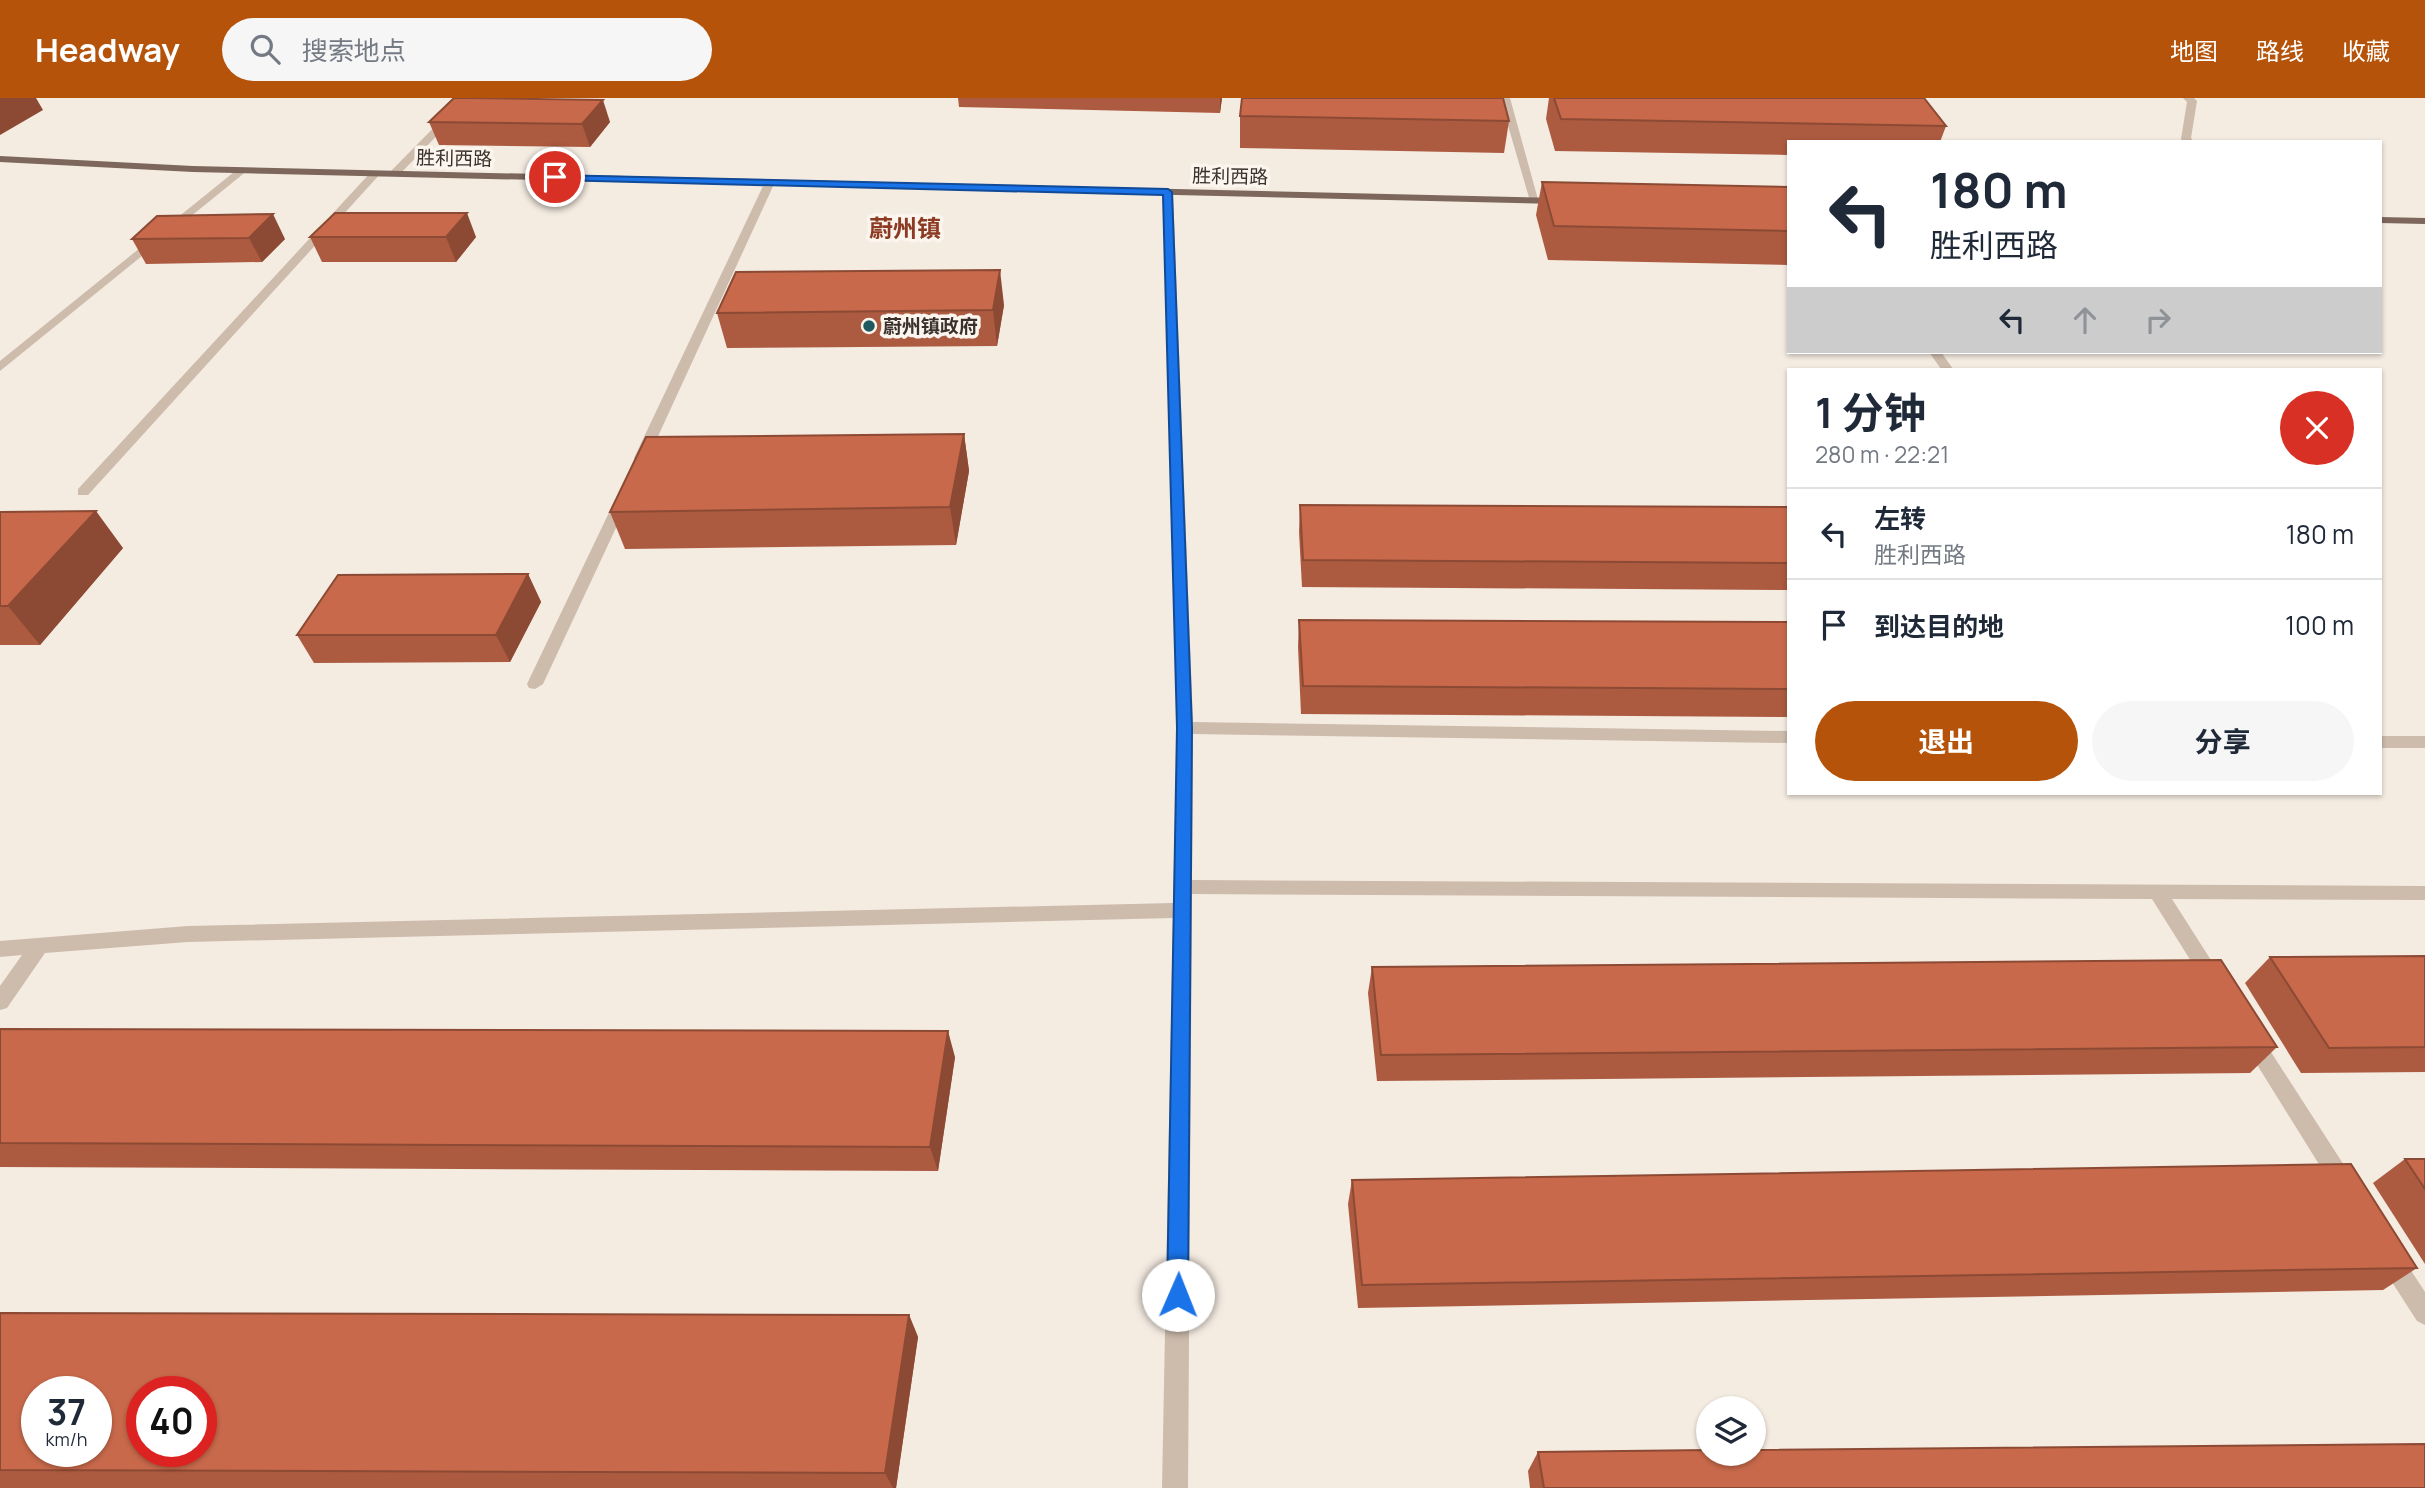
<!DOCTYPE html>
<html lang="zh">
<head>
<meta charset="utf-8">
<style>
	:root { --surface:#fff; --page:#f6f6f7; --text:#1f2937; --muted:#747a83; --line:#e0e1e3; --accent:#b45309 }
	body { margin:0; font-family:Manrope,"Noto Sans SC",sans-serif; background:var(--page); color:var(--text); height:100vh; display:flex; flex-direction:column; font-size:26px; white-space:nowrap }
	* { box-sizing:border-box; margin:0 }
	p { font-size:23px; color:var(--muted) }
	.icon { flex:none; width:38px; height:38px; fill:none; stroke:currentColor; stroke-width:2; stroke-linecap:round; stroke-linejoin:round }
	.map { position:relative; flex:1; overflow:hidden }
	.drawer { position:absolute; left:1787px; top:270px; width:595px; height:427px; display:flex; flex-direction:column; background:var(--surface); border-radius:0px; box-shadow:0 2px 5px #0004 }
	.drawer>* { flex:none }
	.banner { position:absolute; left:1787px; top:42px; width:595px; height:214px; border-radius:0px; box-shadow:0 2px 5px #0004; background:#fff; color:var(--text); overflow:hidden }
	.buttons { position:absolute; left:1696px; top:1298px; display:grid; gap:14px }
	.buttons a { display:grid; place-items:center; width:70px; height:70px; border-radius:50%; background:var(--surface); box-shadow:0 2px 5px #0004; font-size:35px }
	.speed { position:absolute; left:21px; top:1278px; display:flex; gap:14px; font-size:35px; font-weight:700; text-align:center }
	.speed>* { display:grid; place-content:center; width:91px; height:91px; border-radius:50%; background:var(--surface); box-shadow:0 2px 5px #0004; line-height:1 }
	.speed small { font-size:18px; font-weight:400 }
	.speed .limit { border:10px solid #d22; background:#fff; color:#111 }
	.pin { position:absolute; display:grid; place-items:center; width:60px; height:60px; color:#fff; margin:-30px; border:4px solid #fff; border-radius:50%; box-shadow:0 2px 7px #0007 }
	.me { position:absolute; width:77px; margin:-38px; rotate:1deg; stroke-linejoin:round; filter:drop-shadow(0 0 5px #0008) }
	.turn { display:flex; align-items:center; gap:24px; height:147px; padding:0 28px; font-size:32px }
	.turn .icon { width:91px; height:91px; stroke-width:2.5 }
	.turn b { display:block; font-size:49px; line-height:60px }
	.lanes { display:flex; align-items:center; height:66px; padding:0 28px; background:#0003; justify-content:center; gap:35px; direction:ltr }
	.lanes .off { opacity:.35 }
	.round { display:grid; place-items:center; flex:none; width:74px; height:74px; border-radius:37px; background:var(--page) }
	.summary { display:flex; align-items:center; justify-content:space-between; height:119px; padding:0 28px }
	h1 { font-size:42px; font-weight:700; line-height:52px }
	.cta { display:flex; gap:14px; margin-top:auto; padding:14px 28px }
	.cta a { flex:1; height:80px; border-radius:42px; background:var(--accent); color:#fff; font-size:28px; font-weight:700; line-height:80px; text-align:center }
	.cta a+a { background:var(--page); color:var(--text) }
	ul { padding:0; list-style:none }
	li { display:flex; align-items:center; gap:21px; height:91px; padding:0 28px; border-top:2px solid var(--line) }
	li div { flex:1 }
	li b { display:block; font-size:26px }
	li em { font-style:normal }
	header { display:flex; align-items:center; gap:42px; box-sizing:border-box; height:98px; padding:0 35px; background:var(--accent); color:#fff }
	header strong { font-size:33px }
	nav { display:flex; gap:38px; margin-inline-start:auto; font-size:24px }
	.search { width:490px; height:63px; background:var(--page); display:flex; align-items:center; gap:18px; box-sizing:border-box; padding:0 24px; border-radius:38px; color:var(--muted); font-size:26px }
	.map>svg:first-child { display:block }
</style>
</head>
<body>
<header>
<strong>Headway</strong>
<div class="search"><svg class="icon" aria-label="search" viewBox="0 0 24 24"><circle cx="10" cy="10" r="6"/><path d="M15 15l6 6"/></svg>搜索地点</div>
<nav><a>地图</a><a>路线</a><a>收藏</a></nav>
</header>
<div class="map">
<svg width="2425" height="1390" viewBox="0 0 2425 1390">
	<rect width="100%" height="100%" fill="#f4ebe1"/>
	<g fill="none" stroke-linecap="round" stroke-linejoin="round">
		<g fill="#cdbbac" fill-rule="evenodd">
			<polygon points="463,0 473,0 398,78 390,78 390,74"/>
			<polygon points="1500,0 1510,0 1539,105 1530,103"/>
			<polygon points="2183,0 2194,0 2197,3 2191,40 2194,44 2183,44 2181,41 2187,4"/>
			<polygon points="239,70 248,72 0,273 0,263"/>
			<polygon points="372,73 381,75 88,397 78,397 78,391"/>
			<polygon points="770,81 775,84 648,360 646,363 636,363 634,360 765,84"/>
			<polygon points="1168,91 1173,94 1193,624 1788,633 1788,645 1193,636 1192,782 2425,788 2425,802 2172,801 2223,881 2220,887 2213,889 2206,887 2152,801 1192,796 1188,1390 1162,1390 1173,820 188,844 45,855 7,910 0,912 0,888 22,857 0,859 0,843 188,828 1173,805 1177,630 1163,94"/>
			<polygon points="1929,254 1941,254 1953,271 1941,271"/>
			<polygon points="622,398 629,402 543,586 535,591 529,590 527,586 615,402"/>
			<rect x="2380" y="638" width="45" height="12"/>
			<polygon points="2253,934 2260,937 2351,1078 2354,1085 2351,1092 2343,1095 2335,1092 2246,949 2243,943 2246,937"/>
			<polygon points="2389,1148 2397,1151 2425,1194 2425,1227 2417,1223 2381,1167 2377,1159 2381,1151"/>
		</g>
		<g fill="#7d675c" fill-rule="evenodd">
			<polygon points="0,58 193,68 1561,100 1566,103 1561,106 193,74 0,64"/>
			<polygon points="2380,119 2425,120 2425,126 2380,125"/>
		</g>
	</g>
	<g fill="#ac5a40">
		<polygon points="958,0 1222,0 1220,15 959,9"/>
		<polygon points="1549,0 1924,0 1946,28 1940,44 1788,44 1788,57 1555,53 1546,21"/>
		<polygon points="1240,18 1509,23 1504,55 1240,50"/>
		<polygon points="429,24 610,24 590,49 439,47"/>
		<polygon points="1542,84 1788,89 1788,167 1548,162 1536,117"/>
		<polygon points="157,118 285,141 262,164 146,166 132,141"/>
		<polygon points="310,139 476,139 456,164 322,164"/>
		<polygon points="1004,207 997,248 727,250 717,215"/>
		<polygon points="964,336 969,373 956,447 625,451 610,414"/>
		<polygon points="1300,407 1788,409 1788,492 1302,489 1299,434"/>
		<polygon points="0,414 123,450 40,547 0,547"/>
		<polygon points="528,476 541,504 510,564 314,565 297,537"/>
		<polygon points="1299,522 1788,524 1788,619 1301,616 1298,549"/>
		<polygon points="2425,858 2425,974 2301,975 2245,885 2270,859"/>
		<polygon points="1372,869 2277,949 2250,975 1377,983 1368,895"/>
		<polygon points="0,931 955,959 938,1073 0,1069"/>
		<polygon points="2405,1061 2425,1061 2425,1166 2373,1085"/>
		<polygon points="1352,1082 2417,1170 2383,1192 1358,1210 1348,1106"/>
		<polygon points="0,1215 909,1217 918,1239 896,1390 0,1390"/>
		<polygon points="1538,1354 2425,1390 1530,1390 1528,1373"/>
	</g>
	<g fill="#8c4a34">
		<polygon points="0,0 36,0 43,12 0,37"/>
		<polygon points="1220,0 1222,0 1220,15"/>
		<polygon points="603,2 610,24 590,49 582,26"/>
		<polygon points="467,115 476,139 456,164 446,139"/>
		<polygon points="273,116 285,141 262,164 249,140"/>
		<polygon points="1000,172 1004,207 997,248 993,212"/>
		<polygon points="964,336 969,373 956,447 950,409"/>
		<polygon points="96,413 123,450 40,547 8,508"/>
		<polygon points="528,476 541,504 510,564 496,537"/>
		<polygon points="948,933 955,959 938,1073 930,1049"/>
		<polygon points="909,1217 918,1239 896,1390 893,1390 885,1375"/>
	</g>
	<g fill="#c8694b" stroke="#8c4a34" stroke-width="2" fill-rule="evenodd">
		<polygon points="454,0 468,0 603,2 582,26 429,24"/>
		<polygon points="1242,0 1503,0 1509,23 1240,18"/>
		<polygon points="1554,0 1924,0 1946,28 1561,21"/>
		<polygon points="1542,84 1788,89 1788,133 1554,128"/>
		<polygon points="335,115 467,115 446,139 310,139"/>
		<polygon points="273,116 249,140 132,141 157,118"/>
		<polygon points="1000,172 993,212 717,215 736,174"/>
		<polygon points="964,336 950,409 610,414 646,339"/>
		<polygon points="1300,407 1788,409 1788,465 1303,462"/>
		<polygon points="96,413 8,508 0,508 0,414"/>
		<polygon points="528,476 496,537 297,537 338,477"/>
		<polygon points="1299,522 1788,524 1788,591 1303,588"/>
		<polygon points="2425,858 2425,949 2329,950 2270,859"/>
		<polygon points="2221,862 2277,949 1381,957 1372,869"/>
		<polygon points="0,931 948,933 930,1049 0,1045"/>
		<polygon points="2405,1061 2425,1061 2425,1091"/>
		<polygon points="2351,1066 2417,1170 1362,1187 1352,1082"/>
		<path d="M 0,1215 L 909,1217 L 885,1375 L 0,1372 ZM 37,1293 L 96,1293 L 96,1353 L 37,1353 ZM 142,1293 L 201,1293 L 201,1353 L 142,1353 Z"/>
		<polygon points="2425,1346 2425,1390 1544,1390 1538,1354 1708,1352 1708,1356 1754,1356 1754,1352"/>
	</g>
	<polygon fill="#1a73e8" stroke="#114b97" stroke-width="2" points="552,77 1168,91 1172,94 1192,630 1188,1197 1185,1205 1178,1208 1170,1205 1167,1197 1177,630 1163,97 555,82 550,79"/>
	<circle fill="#1f5a5e" stroke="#fbf5ee" stroke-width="2.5" cx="869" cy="228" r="7"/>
	<g text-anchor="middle" stroke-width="7" stroke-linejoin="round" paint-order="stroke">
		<g font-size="19" fill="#3b302b" stroke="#fbf5ee">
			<text transform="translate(454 60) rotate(1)" y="7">胜利西路</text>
			<text transform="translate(1230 78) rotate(1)" y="7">胜利西路</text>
		</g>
		<g font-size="19" font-weight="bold" fill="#3b302b" stroke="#fbf5ee" text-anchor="start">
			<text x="883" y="235">蔚州镇政府</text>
		</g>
		<g font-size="24" font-weight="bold" fill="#8c3b22" stroke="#fbf5ee">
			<text x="905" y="139">蔚州镇</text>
		</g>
	</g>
</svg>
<div class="buttons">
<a><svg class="icon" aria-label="layers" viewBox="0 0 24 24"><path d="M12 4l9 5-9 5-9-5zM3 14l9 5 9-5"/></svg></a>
</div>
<div class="speed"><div>37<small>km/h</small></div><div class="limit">40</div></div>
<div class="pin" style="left:555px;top:79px;background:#d93025"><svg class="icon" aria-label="arrive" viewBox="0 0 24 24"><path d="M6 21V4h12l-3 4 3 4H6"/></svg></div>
<svg class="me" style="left:1178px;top:1197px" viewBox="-20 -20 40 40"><circle r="19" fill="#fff"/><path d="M0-13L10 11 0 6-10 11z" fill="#1a73e8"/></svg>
<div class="banner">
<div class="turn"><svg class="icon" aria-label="left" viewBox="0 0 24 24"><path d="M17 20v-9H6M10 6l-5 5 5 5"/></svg><div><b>180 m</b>胜利西路</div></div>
<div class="lanes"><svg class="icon" aria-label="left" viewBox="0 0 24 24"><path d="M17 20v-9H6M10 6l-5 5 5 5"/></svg><svg class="icon off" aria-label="ahead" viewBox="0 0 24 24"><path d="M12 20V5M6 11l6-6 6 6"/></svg><svg class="icon off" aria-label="right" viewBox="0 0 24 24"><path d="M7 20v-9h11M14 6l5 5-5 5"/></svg></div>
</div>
<section class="drawer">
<div class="summary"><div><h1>1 分钟</h1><p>280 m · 22:21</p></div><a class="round" style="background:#d93025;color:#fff"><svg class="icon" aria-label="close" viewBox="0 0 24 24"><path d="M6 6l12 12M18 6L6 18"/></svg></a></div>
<ul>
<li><svg class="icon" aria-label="left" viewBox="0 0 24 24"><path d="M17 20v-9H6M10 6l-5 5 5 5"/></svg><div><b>左转</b><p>胜利西路</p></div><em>180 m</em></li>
<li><svg class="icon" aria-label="arrive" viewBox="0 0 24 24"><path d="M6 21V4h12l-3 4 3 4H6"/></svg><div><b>到达目的地</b></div><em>100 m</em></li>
</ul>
<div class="cta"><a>退出</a><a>分享</a></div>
</section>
</div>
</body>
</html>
